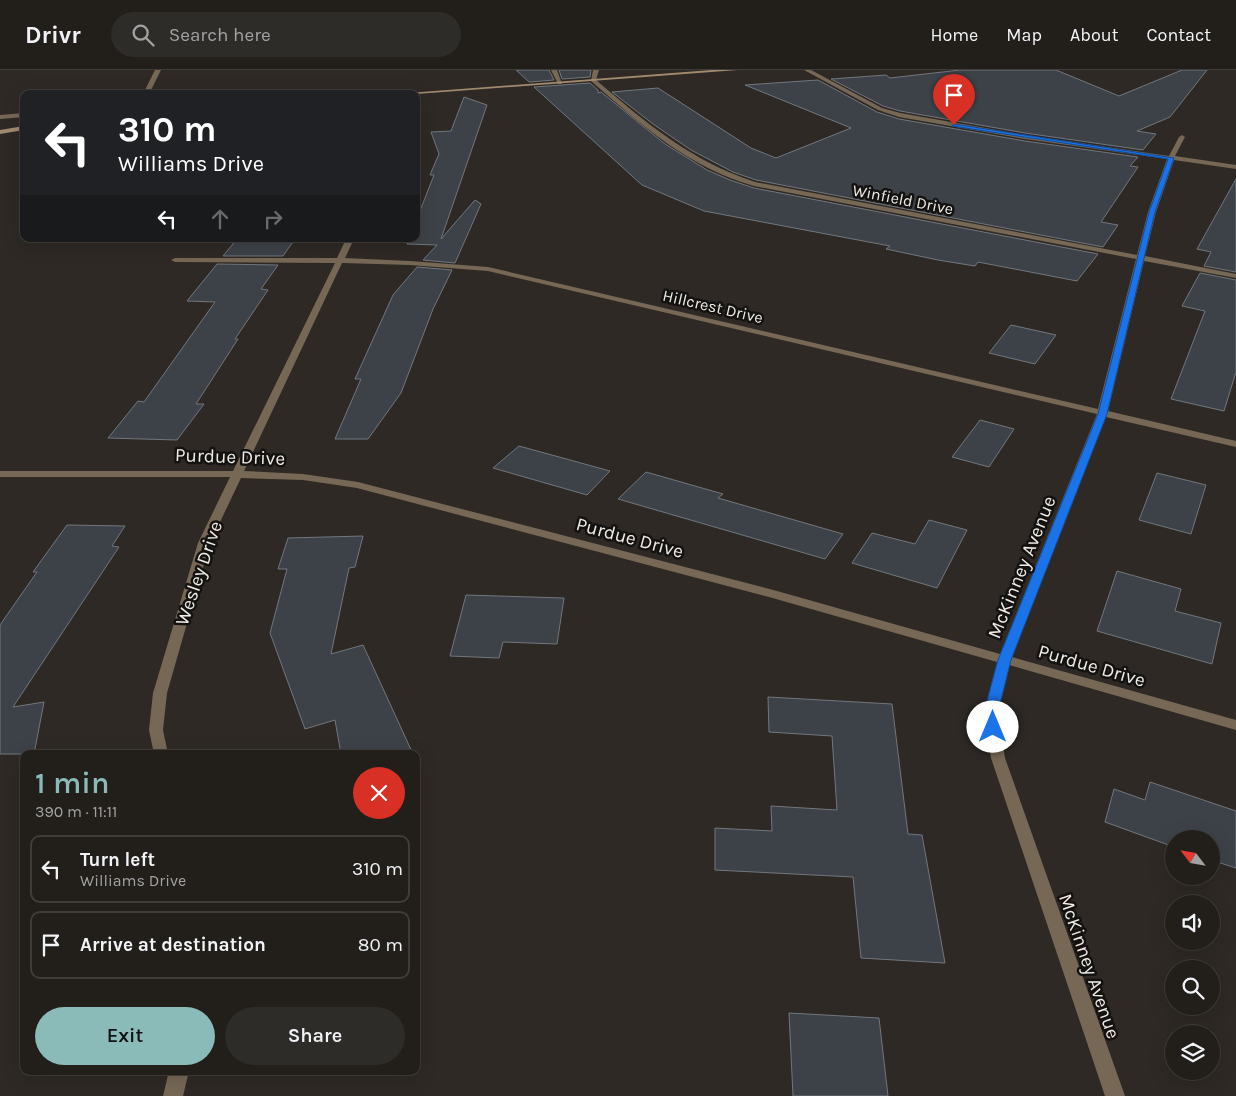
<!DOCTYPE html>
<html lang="en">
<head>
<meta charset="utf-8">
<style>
	:root { --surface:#221f1b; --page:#2e2c28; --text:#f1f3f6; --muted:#a2a2a3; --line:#3f3d3a; --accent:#8bbbb9 }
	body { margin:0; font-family:Karla,sans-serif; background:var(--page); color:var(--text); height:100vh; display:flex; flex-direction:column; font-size:19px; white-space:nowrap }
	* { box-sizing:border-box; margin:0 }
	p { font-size:16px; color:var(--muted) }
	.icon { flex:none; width:28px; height:28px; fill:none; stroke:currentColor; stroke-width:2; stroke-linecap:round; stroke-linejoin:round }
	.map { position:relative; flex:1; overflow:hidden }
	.drawer { position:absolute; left:20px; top:680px; width:400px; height:325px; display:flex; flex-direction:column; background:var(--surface); border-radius:10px; box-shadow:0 5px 20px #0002,0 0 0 1px var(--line) }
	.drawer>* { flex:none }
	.banner { position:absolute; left:20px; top:20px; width:400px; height:152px; border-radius:10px; box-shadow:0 5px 20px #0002,0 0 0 1px var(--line); background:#202124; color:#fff; overflow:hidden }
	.needle { width:32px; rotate:301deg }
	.fabs { position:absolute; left:1165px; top:760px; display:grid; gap:10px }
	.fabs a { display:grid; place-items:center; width:55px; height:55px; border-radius:50%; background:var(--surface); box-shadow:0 5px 20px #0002,0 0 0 1px var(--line); font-size:25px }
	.pin { position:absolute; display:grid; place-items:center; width:42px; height:42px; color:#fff; margin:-51px -21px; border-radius:50% 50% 50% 0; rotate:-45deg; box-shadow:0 0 5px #0007 }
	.pin .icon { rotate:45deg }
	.me { position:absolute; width:55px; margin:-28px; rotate:0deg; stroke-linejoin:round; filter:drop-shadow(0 0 4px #0008) }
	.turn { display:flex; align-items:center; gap:18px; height:105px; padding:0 15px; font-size:22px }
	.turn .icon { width:65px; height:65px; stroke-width:2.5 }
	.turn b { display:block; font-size:35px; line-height:42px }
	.lanes { display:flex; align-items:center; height:48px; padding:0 15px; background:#0003; justify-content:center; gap:25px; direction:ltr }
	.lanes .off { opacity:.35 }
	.round { display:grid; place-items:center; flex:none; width:52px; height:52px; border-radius:26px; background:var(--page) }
	.head { display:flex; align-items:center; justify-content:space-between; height:85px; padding:0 15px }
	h1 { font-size:30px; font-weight:600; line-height:38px; color:var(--accent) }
	.button { display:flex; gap:10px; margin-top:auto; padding:10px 15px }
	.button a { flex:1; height:58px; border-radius:30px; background:var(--accent); color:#111; font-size:20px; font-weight:600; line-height:58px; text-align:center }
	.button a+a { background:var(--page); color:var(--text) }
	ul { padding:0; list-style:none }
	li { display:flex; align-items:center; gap:15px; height:68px; margin:0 10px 8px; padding:0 5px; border:2px solid var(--line); border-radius:10px }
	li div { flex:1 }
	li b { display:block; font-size:19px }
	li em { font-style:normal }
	header { display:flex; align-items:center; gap:30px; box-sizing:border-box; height:70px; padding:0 25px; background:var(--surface); border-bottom:1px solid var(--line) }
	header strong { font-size:24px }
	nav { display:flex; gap:28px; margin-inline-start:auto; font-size:18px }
	.search { width:350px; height:45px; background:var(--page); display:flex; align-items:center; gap:12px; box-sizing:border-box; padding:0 18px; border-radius:28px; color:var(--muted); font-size:19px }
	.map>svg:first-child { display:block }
</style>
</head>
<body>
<header>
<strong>Drivr</strong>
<div class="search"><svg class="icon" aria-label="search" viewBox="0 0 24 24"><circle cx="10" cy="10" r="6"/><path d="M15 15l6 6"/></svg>Search here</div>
<nav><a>Home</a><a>Map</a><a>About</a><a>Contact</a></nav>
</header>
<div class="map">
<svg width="1236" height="1026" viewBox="0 0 1236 1026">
	<rect width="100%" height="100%" fill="#2e2924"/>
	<g fill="#3d4248" stroke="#72777e">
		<polygon points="516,0 549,0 554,10 529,12"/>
		<polygon points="559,0 591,0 590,7 562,9"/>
		<polygon points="960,0 1056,0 1119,26 1182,0 1207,0 1170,47 1137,61 1156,64 1143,80 1025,63 900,41 883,36 831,9 886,5 890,8"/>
		<polygon points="818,10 877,42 899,49 1025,71 1138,87 1130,96 1138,97 1101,152 1118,155 1103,177 756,110 733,102 691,80 653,54 612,22 658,18 751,78 776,88 851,58 745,15"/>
		<polygon points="590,13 598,20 598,23 601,22 665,74 707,100 730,110 754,118 1098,184 1077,211 978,192 975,196 938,190 886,179 890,176 704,141 642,115 534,17"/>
		<polygon points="464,27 487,35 441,169 475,130 481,134 455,193 423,190 437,175 407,174 409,169 416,169 416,151 434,105 430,105 439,84 431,62 451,61"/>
		<polygon points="1236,109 1236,202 1204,196 1211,182 1197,179"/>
		<polygon points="237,169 295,169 283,186 223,186"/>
		<polygon points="217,194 278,195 261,219 268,220 235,269 238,269 196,334 204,334 177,370 108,368 138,331 144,332 215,232 187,231"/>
		<polygon points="417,197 452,200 433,239 401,323 368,369 335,369 361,309 355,309 393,225"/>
		<polygon points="1200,203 1236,210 1236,302 1224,341 1171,329 1205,241 1182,236"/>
		<polygon points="1011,255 1056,265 1035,294 989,283"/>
		<polygon points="980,350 1014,359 989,397 952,387"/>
		<polygon points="519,376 610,401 587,425 493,398"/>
		<polygon points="646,402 723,424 718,428 843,464 825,489 618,429"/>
		<polygon points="1157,403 1206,415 1191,464 1139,450"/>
		<polygon points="929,450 967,460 937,518 852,493 872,463 915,474"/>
		<polygon points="67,455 125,456 112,476 119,477 13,637 44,632 34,684 0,684 0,555 37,502 33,502"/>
		<polygon points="363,466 355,497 349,498 331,584 363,575 413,684 341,684 335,650 305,659 270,563 287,499 278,499 288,468"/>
		<polygon points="1117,501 1181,519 1175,541 1221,553 1212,594 1097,561"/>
		<polygon points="466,525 564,528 557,574 503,572 499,588 450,586"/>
		<polygon points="768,627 892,634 908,764 922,765 945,893 861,888 853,807 715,800 715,758 772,761 771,736 837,740 832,666 769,662"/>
		<polygon points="1150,712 1236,741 1236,798 1211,790 1211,769 1174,769 1174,777 1105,752 1114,719 1145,730"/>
		<polygon points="789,943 879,948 888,1026 793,1026"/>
	</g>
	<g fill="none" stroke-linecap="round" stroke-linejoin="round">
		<polygon fill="#776856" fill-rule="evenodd" points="551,0 557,0 562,14 558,14"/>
		<g fill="#776856" fill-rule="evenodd">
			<polygon points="155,0 161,0 149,24 143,24"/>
			<path d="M 593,0 L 599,0 L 596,10 C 646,53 691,91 755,112 L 1137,185 L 1148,142 L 1167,89 L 1025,69 L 899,47 L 878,40 L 804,0 L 811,0 L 882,38 L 900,43 L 1025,65 L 1169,86 L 1179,67 L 1182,65 L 1185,67 L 1175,86 L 1236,95 L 1236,99 L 1174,90 L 1156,142 L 1145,186 L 1236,204 L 1236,208 L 1144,191 L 1108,341 L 1236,371 L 1236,377 L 1106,347 L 1012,587 L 1236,650 L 1236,660 L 1009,595 L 998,642 L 1005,688 L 1125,1026 L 1105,1026 L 991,688 L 984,642 L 997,592 L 769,527 L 357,418 L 303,410 L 241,408 L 210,473 L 167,623 L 163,660 L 168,684 L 154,684 L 149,660 L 153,623 L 198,473 L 230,407 L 0,407 L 0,401 L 233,401 L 335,193 L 175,192 L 171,190 L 175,188 L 337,188 L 346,169 L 354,169 L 345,188 L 410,191 L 488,197 L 1098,339 L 1136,189 L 754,116 C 689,98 640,54 591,11 ZM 342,193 L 410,195 L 488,201 L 1097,344 L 1000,584 L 777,521 L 358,412 L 303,404 L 244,401 Z"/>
			<polygon points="24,43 24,47 0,49 0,45"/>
			<polygon points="169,1001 189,1001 183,1026 163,1026"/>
		</g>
		<g fill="#a28a6f" fill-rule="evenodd">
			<polygon points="712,0 738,0 416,24 395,24"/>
			<polygon points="24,56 24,60 0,64 0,60"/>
		</g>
	</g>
	<polygon fill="#1a73e8" stroke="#114b97" points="954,54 1174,88 1155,142 1107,344 1011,590 998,642 1000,657 998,661 989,661 984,642 998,590 1098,344 1149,142 1168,89 952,56"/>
	<g text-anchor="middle" stroke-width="5" stroke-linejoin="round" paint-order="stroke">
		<g font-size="16" fill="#efece8" stroke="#141210">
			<text transform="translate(903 129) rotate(11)" y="6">Winfield Drive</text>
			<text transform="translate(713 236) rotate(13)" y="6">Hillcrest Drive</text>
		</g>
		<g font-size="19" fill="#efece8" stroke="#141210">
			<text transform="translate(230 386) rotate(2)" y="7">Purdue Drive</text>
			<text transform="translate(630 467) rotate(15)" y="7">Purdue Drive</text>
			<text transform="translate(1021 497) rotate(-68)" y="7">McKinney Avenue</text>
			<text transform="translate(198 503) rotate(-71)" y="7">Wesley Drive</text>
			<text transform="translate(1092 595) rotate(16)" y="7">Purdue Drive</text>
			<text transform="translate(1090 896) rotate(71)" y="7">McKinney Avenue</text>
		</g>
	</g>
</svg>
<div class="fabs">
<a><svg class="needle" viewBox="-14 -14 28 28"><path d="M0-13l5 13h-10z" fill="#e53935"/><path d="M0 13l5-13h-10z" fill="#a2a2a3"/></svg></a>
<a><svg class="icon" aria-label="sound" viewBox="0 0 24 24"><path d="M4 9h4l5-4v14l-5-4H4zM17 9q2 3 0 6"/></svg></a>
<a><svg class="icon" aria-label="search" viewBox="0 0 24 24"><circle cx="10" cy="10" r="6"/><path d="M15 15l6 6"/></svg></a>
<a><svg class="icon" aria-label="layers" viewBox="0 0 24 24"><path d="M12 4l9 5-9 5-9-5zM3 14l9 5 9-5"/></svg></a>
</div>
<div class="pin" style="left:954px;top:55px;background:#d93025"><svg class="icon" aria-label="arrive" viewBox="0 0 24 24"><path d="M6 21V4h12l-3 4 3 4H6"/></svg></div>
<svg class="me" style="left:993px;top:657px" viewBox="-20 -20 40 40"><circle r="19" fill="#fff"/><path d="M0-13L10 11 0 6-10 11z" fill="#1a73e8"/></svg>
<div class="banner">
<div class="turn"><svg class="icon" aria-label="left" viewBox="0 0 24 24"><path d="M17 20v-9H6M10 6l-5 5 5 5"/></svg><div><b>310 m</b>Williams Drive</div></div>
<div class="lanes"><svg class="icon" aria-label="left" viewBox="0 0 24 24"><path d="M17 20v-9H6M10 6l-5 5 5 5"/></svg><svg class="icon off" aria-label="ahead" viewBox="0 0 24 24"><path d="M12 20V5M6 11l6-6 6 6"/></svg><svg class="icon off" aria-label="right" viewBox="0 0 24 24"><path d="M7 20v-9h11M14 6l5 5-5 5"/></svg></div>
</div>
<section class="drawer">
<div class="head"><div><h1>1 min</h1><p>390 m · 11:11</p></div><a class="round" style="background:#d93025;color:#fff"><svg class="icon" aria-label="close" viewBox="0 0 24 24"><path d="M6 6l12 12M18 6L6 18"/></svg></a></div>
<ul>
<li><svg class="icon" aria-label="left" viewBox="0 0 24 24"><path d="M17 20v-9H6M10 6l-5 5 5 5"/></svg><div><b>Turn left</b><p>Williams Drive</p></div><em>310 m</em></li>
<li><svg class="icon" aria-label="arrive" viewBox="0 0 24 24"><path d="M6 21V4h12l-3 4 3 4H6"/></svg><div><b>Arrive at destination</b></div><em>80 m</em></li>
</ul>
<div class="button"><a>Exit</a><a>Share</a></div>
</section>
</div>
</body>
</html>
